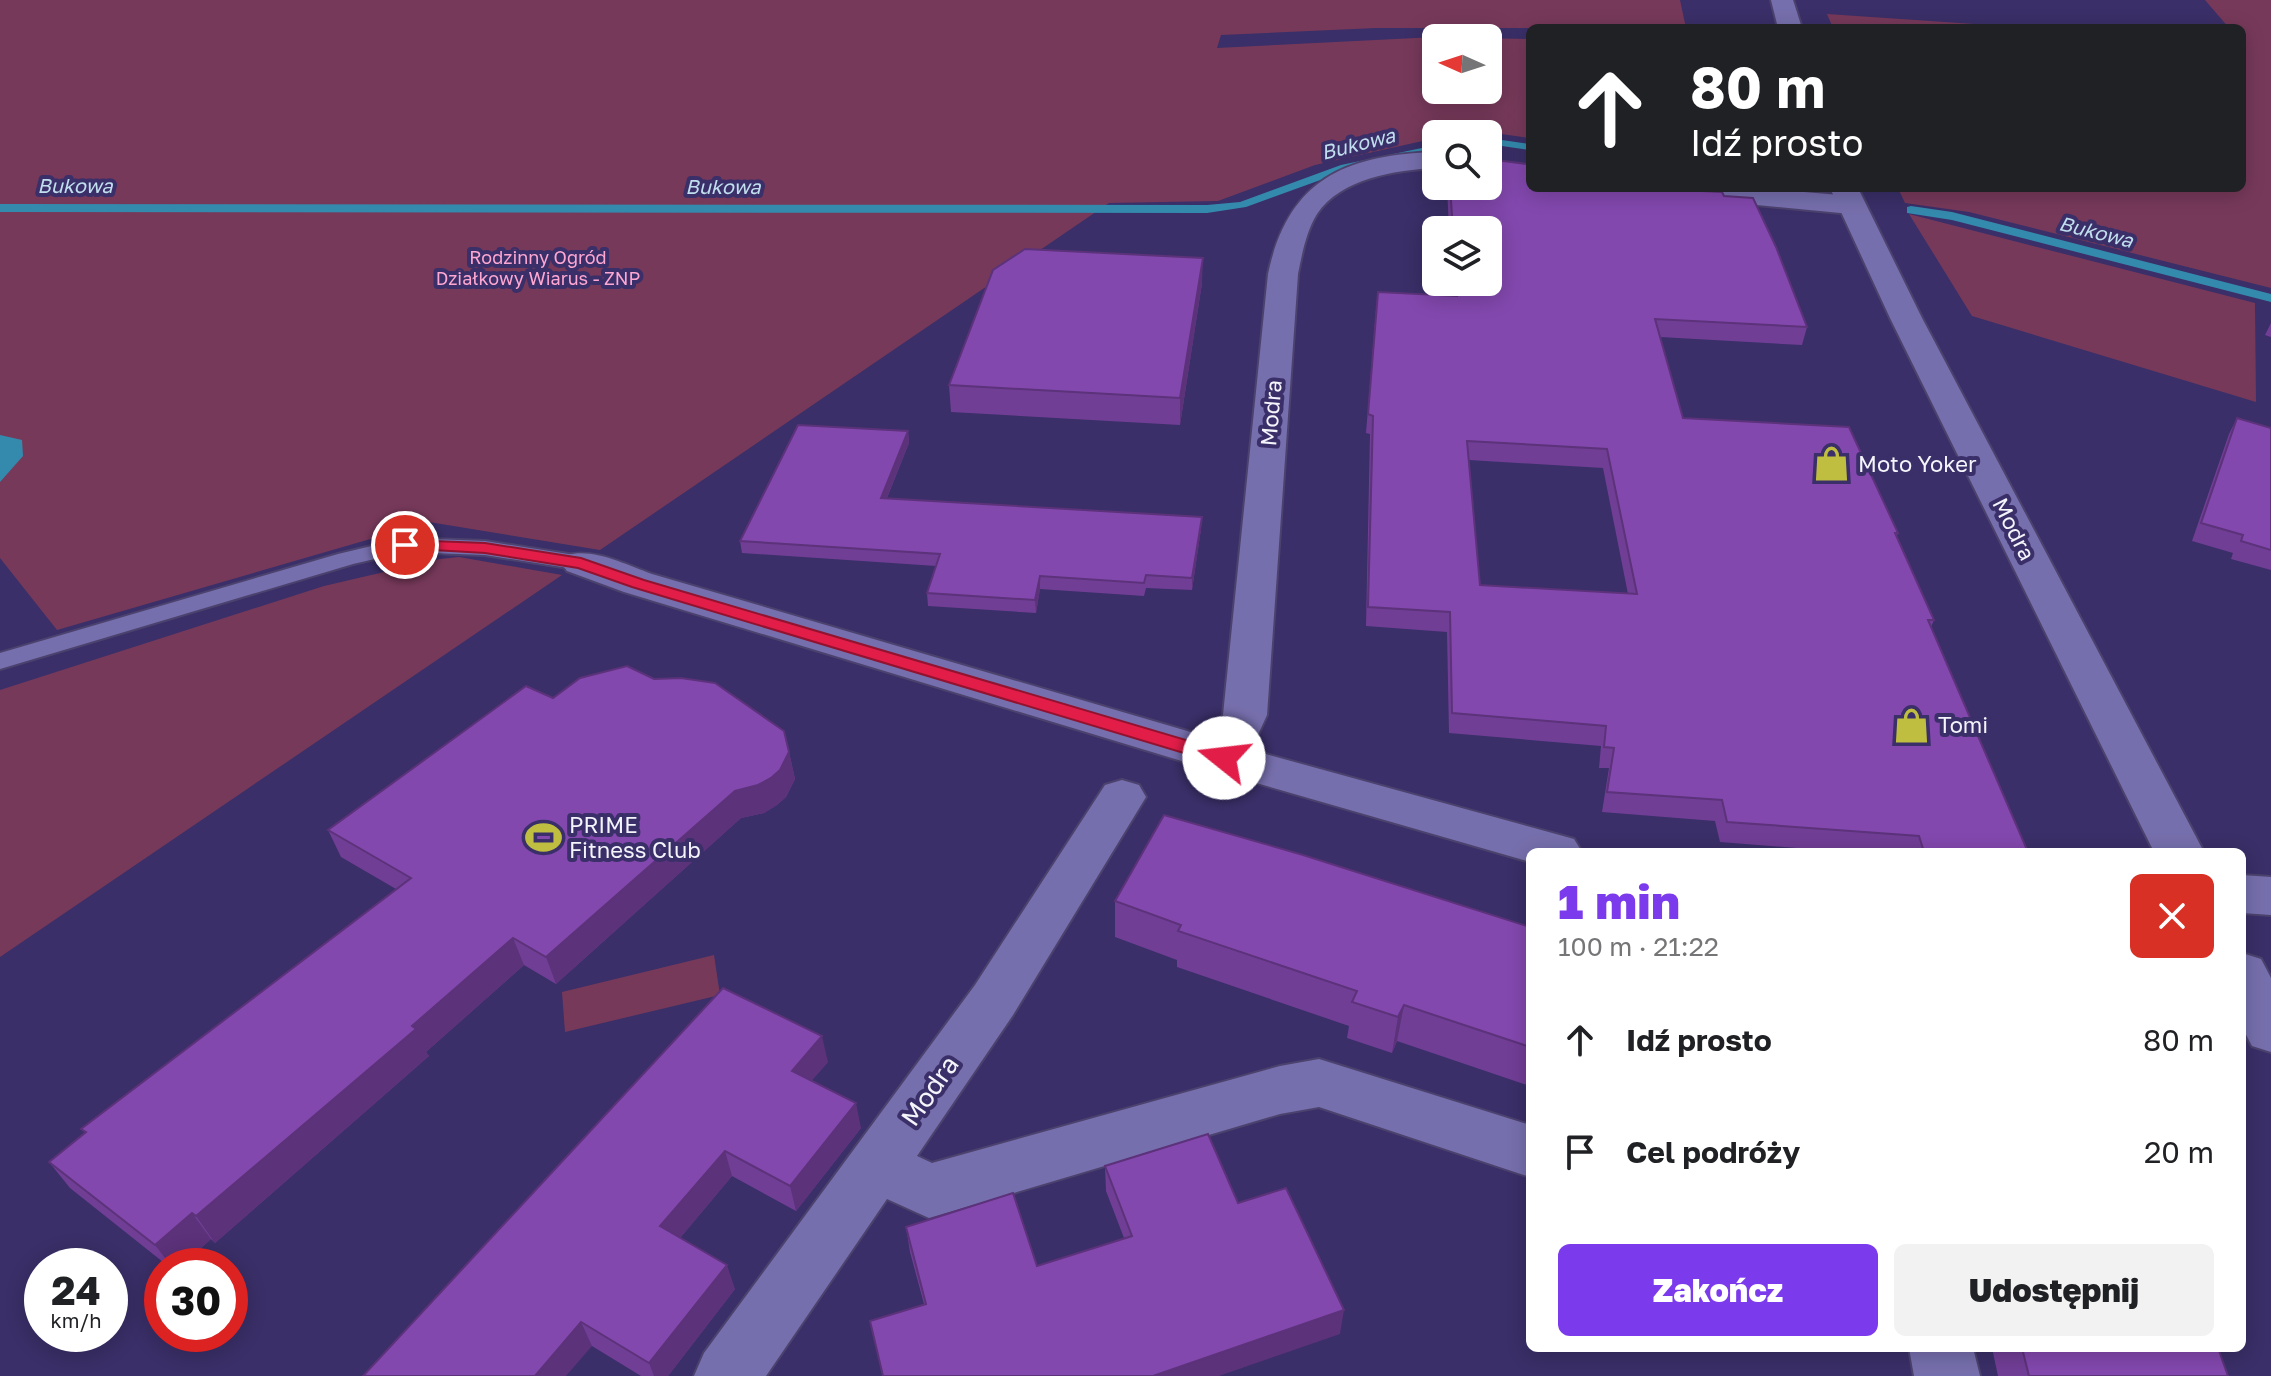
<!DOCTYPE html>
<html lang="pl">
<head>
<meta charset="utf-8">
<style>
	:root { --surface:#fff; --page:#f2f2f2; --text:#202124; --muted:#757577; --accent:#7c3aed }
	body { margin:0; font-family:"Golos Text",sans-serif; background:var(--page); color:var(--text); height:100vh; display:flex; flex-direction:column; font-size:30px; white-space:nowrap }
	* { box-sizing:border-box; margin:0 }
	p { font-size:26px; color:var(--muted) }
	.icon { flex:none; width:44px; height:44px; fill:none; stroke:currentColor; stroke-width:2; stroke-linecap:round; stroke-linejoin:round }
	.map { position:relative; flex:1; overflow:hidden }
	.sheet { position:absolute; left:1526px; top:848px; width:720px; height:504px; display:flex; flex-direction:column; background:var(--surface); border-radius:12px; box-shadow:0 4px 20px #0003 }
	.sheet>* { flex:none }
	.hud { position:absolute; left:1526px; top:24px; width:720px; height:168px; border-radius:12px; box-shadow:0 4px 20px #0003; background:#202124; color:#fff; overflow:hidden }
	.needle { width:52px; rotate:273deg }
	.controls { position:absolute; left:1422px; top:24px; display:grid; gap:16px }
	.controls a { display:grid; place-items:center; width:80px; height:80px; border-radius:12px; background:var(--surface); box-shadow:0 4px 20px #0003; font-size:40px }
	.speed { position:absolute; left:24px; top:1248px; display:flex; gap:16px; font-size:40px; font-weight:700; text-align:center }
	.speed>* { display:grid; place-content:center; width:104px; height:104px; border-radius:50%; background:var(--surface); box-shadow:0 4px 20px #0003; line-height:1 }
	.speed small { font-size:20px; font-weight:400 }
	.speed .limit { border:12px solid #d22; background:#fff; color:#111 }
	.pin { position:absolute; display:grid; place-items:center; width:68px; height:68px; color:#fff; margin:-34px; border:4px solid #fff; border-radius:50%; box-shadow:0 2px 8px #0007 }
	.me { position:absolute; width:88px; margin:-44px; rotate:286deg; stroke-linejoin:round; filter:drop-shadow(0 0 6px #0008) }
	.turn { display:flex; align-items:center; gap:28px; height:168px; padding:0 32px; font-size:36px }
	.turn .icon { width:104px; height:104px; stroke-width:2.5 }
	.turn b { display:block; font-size:56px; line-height:68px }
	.round { display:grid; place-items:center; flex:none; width:84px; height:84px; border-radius:12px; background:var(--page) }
	.head { display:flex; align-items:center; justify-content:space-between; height:136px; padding:0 32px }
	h1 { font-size:48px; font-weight:800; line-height:60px; color:var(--accent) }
	.primary-button { display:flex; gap:16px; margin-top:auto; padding:16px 32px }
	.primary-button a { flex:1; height:92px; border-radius:12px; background:var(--accent); color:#fff; font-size:32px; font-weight:800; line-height:92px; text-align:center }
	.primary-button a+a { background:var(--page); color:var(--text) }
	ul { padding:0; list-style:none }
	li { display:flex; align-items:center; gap:24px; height:112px; padding:0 32px }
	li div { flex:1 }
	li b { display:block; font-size:30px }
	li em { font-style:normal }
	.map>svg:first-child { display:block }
</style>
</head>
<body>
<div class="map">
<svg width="2271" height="1376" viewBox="0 0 2271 1376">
	<rect width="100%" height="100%" fill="#3a2f68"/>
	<g fill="#77395a" fill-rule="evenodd">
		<path d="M 0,0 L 1680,0 L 1686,28 L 1376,28 L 1221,35 L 1217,48 L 1436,37 L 1530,39 L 1530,138 L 1480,131 L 1436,134 L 1436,138 L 1315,165 L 1218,201 L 1109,203 L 600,550 L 429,522 L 57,630 L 0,558 ZM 1436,38 L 1488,38 L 1488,90 L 1436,90 Z"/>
		<polygon points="2205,0 2271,0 2271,288 1969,212 1905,203 1898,188 2242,188 2242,28 2229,28"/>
		<polygon points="1827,14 2033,28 1833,28"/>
		<polygon points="1909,214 2255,303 2256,402 1972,316"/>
		<polygon points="459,557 562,575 0,957 0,690 324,586 440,559"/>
		<polygon points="714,955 720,995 565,1032 562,992"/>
	</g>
	<polygon fill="#348aad" points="0,435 22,440 23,456 0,482"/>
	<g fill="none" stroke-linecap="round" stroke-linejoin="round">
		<g fill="#348aad" fill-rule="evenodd">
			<polygon points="1488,138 1530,144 1530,150 1488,144"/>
			<polygon points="1436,145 1436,151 1348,170 1246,207 1207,213 0,212 0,204 1207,205 1240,202 1341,165"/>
			<polygon points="1911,206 1952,212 2271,294 2271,302 1952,220 1907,213 1907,207"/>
		</g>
		<defs>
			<polygon id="service" points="405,538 485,541 581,556 589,558 593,563 589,568 581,570 485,555 405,552 353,564 0,669 0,653 338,554"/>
			<g id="minor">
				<path d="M 1436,152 L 1436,168 C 1396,170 1341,178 1317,214 C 1306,232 1302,254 1298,274 L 1267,715 L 1251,750 L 1574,839 L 1582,852 L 1530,852 L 1530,862 L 1208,769 L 624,592 L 567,571 L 561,563 L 567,555 C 595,548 626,565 652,574 L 1211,738 L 1223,715 L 1268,274 C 1288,180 1344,155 1436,152 Z"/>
				<polygon points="1651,188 1758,188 1851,196 1861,199 1865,205 1861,211 1851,214 1665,196 1655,194"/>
				<polygon points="1122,780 1139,785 1146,797 1013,1015 917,1156 932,1163 1280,1066 1319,1059 1530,1125 1530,1177 1319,1107 1280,1114 929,1218 887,1199 766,1376 694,1376 704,1353 975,985 1105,785"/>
				<polygon points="2242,875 2271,877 2271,915 2242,913"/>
				<polygon points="1909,1348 1973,1348 1980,1376 1914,1376"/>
			</g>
			<g id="tertiary">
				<polygon points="1771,0 1793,0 1802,28 1778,28"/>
				<polygon points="1830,188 1858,188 1922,318 2204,852 2154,852 1890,318"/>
				<polygon points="2242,953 2261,959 2271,978 2271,1052 2252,1046 2242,1027"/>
			</g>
		</defs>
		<use href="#service" stroke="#4c426e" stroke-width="4"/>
		<use href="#minor" stroke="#4c426e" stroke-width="4"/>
		<use href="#tertiary" stroke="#4c426e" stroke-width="4"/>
		<use href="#service" fill="#766fad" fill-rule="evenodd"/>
		<use href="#minor" fill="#766fad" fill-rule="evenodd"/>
		<use href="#tertiary" fill="#766fad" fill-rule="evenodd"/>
	</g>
	<g fill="#713e96" fill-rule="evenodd">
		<path d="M 1528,183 L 1724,196 L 1807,327 L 1802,345 L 1660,337 L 1683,418 L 1898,533 L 1897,536 L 1934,620 L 1931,627 L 2028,852 L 1846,852 L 1720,842 L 1715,821 L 1602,812 L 1609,768 L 1599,768 L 1601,746 L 1449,733 L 1447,632 L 1366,626 L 1370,434 L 1366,433 L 1376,309 L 1453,296 L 1452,282 L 1488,282 L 1488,230 L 1449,230 L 1447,186 L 1488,186 ZM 1469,460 L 1603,468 L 1628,594 L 1480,585 Z"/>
		<polygon points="1202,283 1180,425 951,412 949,385"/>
		<polygon points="2271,323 2271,337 2265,335"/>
		<polygon points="2237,418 2271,428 2271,570 2231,559 2233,553 2192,541 2229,434"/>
		<polygon points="908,431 909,443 887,498 1201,529 1192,590 1146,588 1144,596 1040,589 1036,613 928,606 927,593 936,566 742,553 740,541"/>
		<polygon points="654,679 789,752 795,779 786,797 777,805 764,813 741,818 556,984 524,965 426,1052 429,1056 215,1243 211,1239 181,1266 168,1266 70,1188 49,1162 85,1133 81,1129 396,889 341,857 328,830 553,698"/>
		<polygon points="1115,901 1530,927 1530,1086 1397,1041 1392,1053 1347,1038 1349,1026 1177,967 1177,960 1115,937"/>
		<polygon points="828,1062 811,1081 861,1128 796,1211 732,1176 680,1238 735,1289 668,1376 641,1376 592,1346 363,1376"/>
		<polygon points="1105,1166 1238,1203 1340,1334 924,1304 910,1252 906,1227 1037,1266 1124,1238 1106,1191"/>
		<polygon points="1992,1348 2218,1348 2228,1376 1998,1376"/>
	</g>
	<g fill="#5c327a">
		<polygon points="1203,258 1202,283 1180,425 1180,398"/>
		<polygon points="908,431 909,443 882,510 881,498"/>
		<polygon points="1202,517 1201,529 1192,590 1192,578"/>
		<polygon points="1040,576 1040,589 1036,613 1035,600"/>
		<polygon points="789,752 795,779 786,797 777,805 764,813 741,818 556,984 546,957 735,791"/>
		<polygon points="513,938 524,965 426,1052 429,1056 215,1243 196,1216"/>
		<polygon points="1404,1005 1397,1041 1392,1053 1398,1017"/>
		<polygon points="822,1036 828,1062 798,1096 792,1071"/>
		<polygon points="856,1103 861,1128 796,1211 790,1186"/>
		<polygon points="725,1151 732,1176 669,1251 660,1226"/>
		<polygon points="192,1213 211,1239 181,1266 171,1266 155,1245"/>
		<polygon points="727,1265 735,1289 668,1376 654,1376 649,1363"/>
		<polygon points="1344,1310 1340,1334 1219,1376 1153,1376"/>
		<polygon points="581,1322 592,1346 566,1376 535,1376"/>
	</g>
	<g fill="#8348ae" stroke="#5c327a" stroke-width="2" fill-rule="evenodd">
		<path d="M 1488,159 L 1527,164 L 1528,183 L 1530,183 L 1530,188 L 1642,188 L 1722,192 L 1724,196 L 1753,198 L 1776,247 L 1807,327 L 1655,319 L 1683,418 L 1849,427 L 1898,533 L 1895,533 L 1934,620 L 1928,620 L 2028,852 L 1924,852 L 1919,836 L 1727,822 L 1722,800 L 1607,792 L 1614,748 L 1604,747 L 1606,726 L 1452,713 L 1450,612 L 1368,607 L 1373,416 L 1368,414 L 1378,292 L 1457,296 L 1456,282 L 1488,282 L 1488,230 L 1453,230 L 1450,186 L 1488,186 ZM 1467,441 L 1607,449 L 1637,594 L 1480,585 Z"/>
		<polygon points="1025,249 1203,258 1180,398 949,385 993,270"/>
		<polygon points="2237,418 2271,428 2271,550 2241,541 2243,535 2201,523"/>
		<polygon points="798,425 908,431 881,498 1202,517 1192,578 1146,575 1144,583 1040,576 1035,600 927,593 940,554 740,541"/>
		<polygon points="627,666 654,679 681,678 715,683 784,731 789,752 780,770 771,778 758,785 735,791 546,957 513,938 412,1026 416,1029 196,1216 192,1213 155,1245 49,1162 86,1132 81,1129 411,878 328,830 526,686 553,698 580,678"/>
		<polygon points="1164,815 1303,855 1530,927 1530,1047 1404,1005 1398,1017 1352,1002 1357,991 1178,931 1181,925 1115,901"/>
		<polygon points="723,988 822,1036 792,1071 856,1103 790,1186 725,1151 660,1226 727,1265 649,1363 581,1322 535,1376 363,1376"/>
		<polygon points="1208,1134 1238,1203 1286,1188 1344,1310 1153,1376 883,1376 870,1321 926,1304 906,1227 1013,1193 1037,1266 1132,1236 1105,1166"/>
		<polygon points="2022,1348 2218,1348 2228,1376 2029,1376"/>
	</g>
	<polygon fill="#e11d48" stroke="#92132f" stroke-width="2" points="405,540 485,543 581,558 644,580 1230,753 1233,758 1230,763 1217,763 632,587 578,568 485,553 399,548 399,541"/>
	<defs>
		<symbol id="shop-bare" viewBox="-9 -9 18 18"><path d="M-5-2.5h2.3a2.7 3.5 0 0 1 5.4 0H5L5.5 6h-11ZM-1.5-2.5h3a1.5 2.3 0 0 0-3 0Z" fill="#c0be41" stroke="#3a2f68" stroke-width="2.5" paint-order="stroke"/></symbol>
		<symbol id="stadium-bare" viewBox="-9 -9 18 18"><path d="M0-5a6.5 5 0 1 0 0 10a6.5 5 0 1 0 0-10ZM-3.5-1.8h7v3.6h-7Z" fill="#c0be41" stroke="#3a2f68" stroke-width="2.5" paint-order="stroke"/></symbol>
	</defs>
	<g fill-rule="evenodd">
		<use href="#shop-bare" x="1806" y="438" width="51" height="51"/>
		<use href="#shop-bare" x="1886" y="700" width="51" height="51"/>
		<use href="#stadium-bare" x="518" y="812" width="51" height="51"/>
	</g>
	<g text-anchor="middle" stroke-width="8" stroke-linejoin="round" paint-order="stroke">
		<g font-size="18" fill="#fea7d2" stroke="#3a2f68">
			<text x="538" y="264">Rodzinny Ogród<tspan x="538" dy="21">Działkowy Wiarus - ZNP</tspan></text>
		</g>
		<g font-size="20" font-style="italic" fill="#c0deed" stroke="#3a2f68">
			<text transform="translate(1358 144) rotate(-14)" y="7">Bukowa</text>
			<text x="75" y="193">Bukowa</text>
			<text x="723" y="194">Bukowa</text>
			<text transform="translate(2096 232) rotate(14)" y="7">Bukowa</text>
		</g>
		<g font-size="22" fill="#f4f4fb" stroke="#3a2f68">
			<text transform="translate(1271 413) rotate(-85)" y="8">Modra</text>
			<text transform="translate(2014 529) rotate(63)" y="8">Modra</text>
		</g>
		<g font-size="22" fill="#f4f4fb" stroke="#3a2f68" text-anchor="start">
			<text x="1858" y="472">Moto Yoker</text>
			<text x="1938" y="733">Tomi</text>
			<text x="569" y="833">PRIME<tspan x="569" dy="25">Fitness Club</tspan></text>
		</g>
		<g font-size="26" fill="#f4f4fb" stroke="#3a2f68">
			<text transform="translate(930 1091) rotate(-55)" y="9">Modra</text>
		</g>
	</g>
</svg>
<div class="controls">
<a><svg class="needle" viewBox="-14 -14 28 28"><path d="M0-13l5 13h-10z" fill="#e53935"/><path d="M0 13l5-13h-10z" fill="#757577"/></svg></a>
<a><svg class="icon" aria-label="search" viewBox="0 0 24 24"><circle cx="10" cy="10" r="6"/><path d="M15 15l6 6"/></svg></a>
<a><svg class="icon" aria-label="layers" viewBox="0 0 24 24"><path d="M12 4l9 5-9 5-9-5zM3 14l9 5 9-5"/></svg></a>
</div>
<div class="speed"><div>24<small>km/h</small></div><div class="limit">30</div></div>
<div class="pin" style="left:405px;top:545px;background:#d93025"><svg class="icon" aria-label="arrive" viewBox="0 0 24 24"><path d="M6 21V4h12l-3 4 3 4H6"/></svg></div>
<svg class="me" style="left:1224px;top:758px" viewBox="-20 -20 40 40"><circle r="19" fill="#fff"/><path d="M0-13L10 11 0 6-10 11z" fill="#e11d48"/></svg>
<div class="hud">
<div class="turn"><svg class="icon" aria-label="ahead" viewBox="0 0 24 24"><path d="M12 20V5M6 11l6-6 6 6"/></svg><div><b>80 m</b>Idź prosto</div></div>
</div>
<section class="sheet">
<div class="head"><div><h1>1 min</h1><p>100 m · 21:22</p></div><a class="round" style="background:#d93025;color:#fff"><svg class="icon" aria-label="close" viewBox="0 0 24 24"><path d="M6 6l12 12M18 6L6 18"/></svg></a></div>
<ul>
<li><svg class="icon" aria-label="ahead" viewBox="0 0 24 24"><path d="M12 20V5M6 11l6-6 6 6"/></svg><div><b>Idź prosto</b></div><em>80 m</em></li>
<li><svg class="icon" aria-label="arrive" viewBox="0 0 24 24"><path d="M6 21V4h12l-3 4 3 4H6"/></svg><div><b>Cel podróży</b></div><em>20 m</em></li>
</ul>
<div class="primary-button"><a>Zakończ</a><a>Udostępnij</a></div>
</section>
</div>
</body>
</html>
